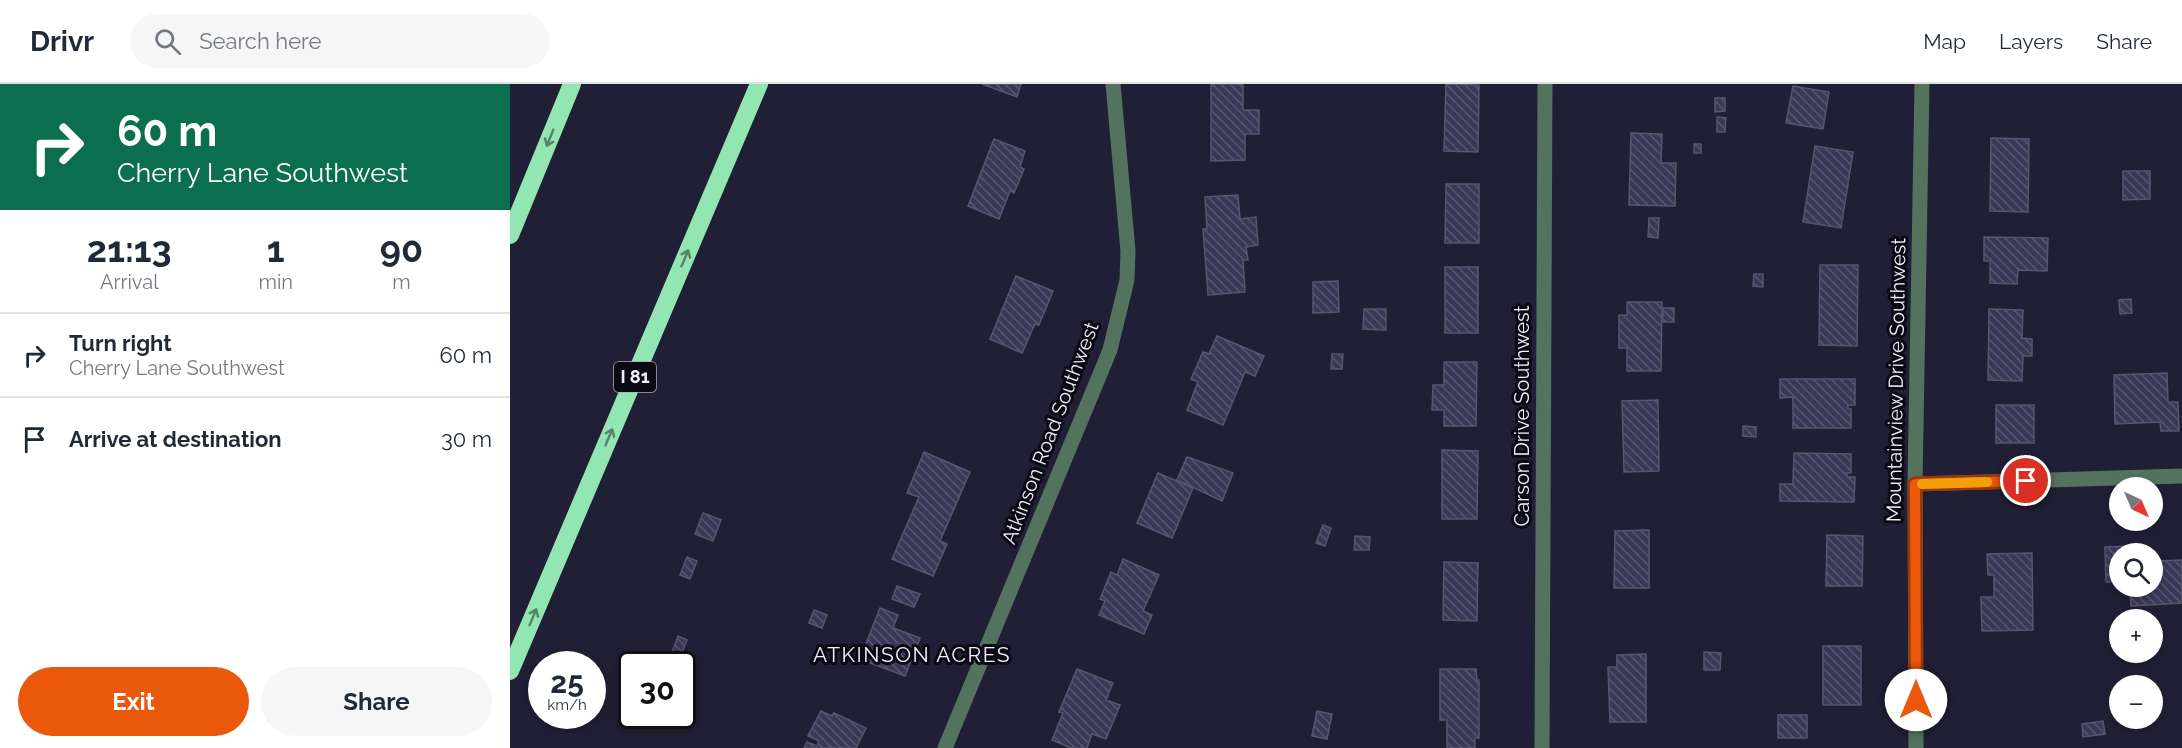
<!DOCTYPE html>
<html lang="en">
<head>
<meta charset="utf-8">
<style>
	:root { --surface:#fff; --page:#f6f6f7; --text:#1f2937; --muted:#747a83; --line:#e0e1e3; --accent:#ea580c }
	body { margin:0; font-family:Raleway,sans-serif; background:var(--page); color:var(--text); height:100vh; display:flex; flex-direction:column; font-size:22px; white-space:nowrap }
	* { box-sizing:border-box; margin:0 }
	p { font-size:20px; color:var(--muted) }
	.icon { flex:none; width:33px; height:33px; fill:none; stroke:currentColor; stroke-width:2; stroke-linecap:round; stroke-linejoin:round }
	.map { position:relative; flex:1; overflow:hidden }
	.sheet { display:flex; flex-direction:column; background:var(--surface); width:510px }
	.sheet>* { flex:none }
	.guide { background:#0b6e4f; color:#fff; overflow:hidden }
	.needle { width:39px; rotate:136deg }
	.controls { position:absolute; left:1599px; top:393px; display:grid; gap:12px }
	.controls a { display:grid; place-items:center; width:54px; height:54px; border-radius:50%; background:var(--surface); box-shadow:0 3px 9px #0003; font-size:30px }
	.speed { position:absolute; left:18px; top:567px; display:flex; gap:12px; font-size:30px; font-weight:700; text-align:center }
	.speed>* { display:grid; place-content:center; width:78px; height:78px; border-radius:50%; background:var(--surface); box-shadow:0 3px 9px #0003; line-height:1 }
	.speed small { font-size:15px; font-weight:400 }
	.speed .limit { border:3px solid #111; border-radius:9px; background:#fff; color:#111 }
	.pin { position:absolute; display:grid; place-items:center; width:51px; height:51px; color:#fff; margin:-26px; border:3px solid #fff; border-radius:50%; box-shadow:0 2px 6px #0007 }
	.me { position:absolute; width:66px; margin:-33px; rotate:0deg; stroke-linejoin:round; filter:drop-shadow(0 0 4px #0008) }
	.turn { display:flex; align-items:center; gap:21px; height:126px; padding:0 18px; font-size:27px }
	.turn .icon { width:78px; height:78px; stroke-width:2.5 }
	.turn b { display:block; font-size:42px; line-height:51px }
	.eta { display:flex; justify-content:space-evenly; align-items:center; height:102px; text-align:center }
	.eta b { font-size:36px; font-weight:700; line-height:42px }
	.action { display:flex; gap:12px; margin-top:auto; padding:12px 18px }
	.action a { flex:1; height:69px; border-radius:36px; background:var(--accent); color:#fff; font-size:24px; font-weight:700; line-height:69px; text-align:center }
	.action a+a { background:var(--page); color:var(--text) }
	ul { padding:0; list-style:none }
	li { display:flex; align-items:center; gap:18px; height:84px; padding:0 18px; border-top:2px solid var(--line) }
	li div { flex:1 }
	li b { display:block; font-size:22px }
	li em { font-style:normal }
	header { display:flex; align-items:center; gap:36px; box-sizing:border-box; height:84px; padding:0 30px; background:var(--surface); border-bottom:2px solid var(--line) }
	header strong { font-size:28px }
	nav { display:flex; gap:33px; margin-inline-start:auto; font-size:21px }
	.search { width:420px; height:54px; background:var(--page); display:flex; align-items:center; gap:15px; box-sizing:border-box; padding:0 21px; border-radius:33px; color:var(--muted); font-size:22px }
	main { display:flex; flex:1; min-height:0 }
	.map>svg:first-child { display:block }
</style>
</head>
<body>
<header>
<strong>Drivr</strong>
<div class="search"><svg class="icon" aria-label="search" viewBox="0 0 24 24"><circle cx="10" cy="10" r="6"/><path d="M15 15l6 6"/></svg>Search here</div>
<nav><a>Map</a><a>Layers</a><a>Share</a></nav>
</header>
<main>
<section class="sheet">
<div class="guide">
<div class="turn"><svg class="icon" aria-label="right" viewBox="0 0 24 24"><path d="M7 20v-9h11M14 6l5 5-5 5"/></svg><div><b>60 m</b>Cherry Lane Southwest</div></div>
</div>
<div class="eta">
<div><b>21:13</b><p>Arrival</p></div>
<div><b>1</b><p>min</p></div>
<div><b>90</b><p>m</p></div>
</div>
<ul>
<li><svg class="icon" aria-label="right" viewBox="0 0 24 24"><path d="M7 20v-9h11M14 6l5 5-5 5"/></svg><div><b>Turn right</b><p>Cherry Lane Southwest</p></div><em>60 m</em></li>
<li><svg class="icon" aria-label="arrive" viewBox="0 0 24 24"><path d="M6 21V4h12l-3 4 3 4H6"/></svg><div><b>Arrive at destination</b></div><em>30 m</em></li>
</ul>
<div class="action"><a>Exit</a><a>Share</a></div>
</section>
<div class="map">
<svg width="1672" height="664" viewBox="0 0 1672 664">
	<defs>
		<pattern id="building-back-hatch" width="6" height="6" patternUnits="userSpaceOnUse" patternTransform="scale(1.5)"><rect width="6" height="6" fill="#3a3856"/><path d="M-1 5l2 2M0 0l6 6M5-1l2 2" fill="none" stroke="#57556f"/></pattern>
	</defs>
	<rect width="100%" height="100%" fill="#201f35"/>
	<g fill="url(#building-back-hatch)" stroke="#57566f" stroke-width="1.5">
		<polygon points="472,0 511,0 507,13"/>
		<polygon points="701,0 733,0 733,26 749,26 749,50 735,50 735,76 701,77"/>
		<polygon points="936,0 969,1 968,68 934,67"/>
		<polygon points="1283,2 1319,8 1313,45 1276,39"/>
		<polygon points="1205,14 1215,14 1215,27 1205,28"/>
		<polygon points="1207,33 1216,34 1215,48 1207,48"/>
		<polygon points="1121,49 1152,50 1151,79 1166,79 1165,122 1119,121"/>
		<polygon points="1481,54 1519,55 1518,128 1480,127"/>
		<polygon points="484,55 515,67 510,83 514,85 504,109 500,107 489,135 458,122"/>
		<rect x="1184" y="60" width="7" height="9"/>
		<polygon points="1305,62 1343,68 1331,144 1293,138"/>
		<polygon points="1613,87 1640,87 1640,115 1613,116"/>
		<polygon points="936,100 969,100 969,159 935,159"/>
		<polygon points="728,111 730,135 746,133 748,161 736,163 738,176 733,176 735,208 698,211 693,145 697,145 695,113"/>
		<polygon points="1139,134 1149,134 1148,154 1138,153"/>
		<polygon points="1474,153 1538,154 1537,187 1508,186 1507,200 1480,199 1480,177 1474,177"/>
		<polygon points="1310,181 1348,181 1347,262 1309,261"/>
		<rect x="935" y="183" width="33" height="66"/>
		<polygon points="1244,190 1253,190 1253,203 1243,202"/>
		<polygon points="506,192 543,207 529,241 525,240 512,269 480,255"/>
		<polygon points="828,197 829,228 803,229 803,198"/>
		<polygon points="1621,215 1622,229 1610,230 1609,216"/>
		<polygon points="1117,218 1152,218 1151,287 1117,287 1117,264 1109,264 1109,231 1117,231"/>
		<rect x="1153" y="224" width="11" height="14"/>
		<polygon points="854,225 876,225 876,246 853,245"/>
		<polygon points="1479,225 1513,226 1512,254 1522,255 1522,272 1513,272 1512,297 1478,296"/>
		<polygon points="707,252 754,272 745,292 735,288 713,341 677,326 688,298 681,295 693,268 699,270"/>
		<polygon points="822,270 833,270 832,285 821,285"/>
		<polygon points="934,278 967,278 966,342 934,342 934,326 922,326 923,301 934,301"/>
		<polygon points="1657,289 1658,318 1668,318 1669,347 1651,347 1650,338 1605,340 1604,291"/>
		<polygon points="1270,295 1345,295 1345,321 1338,321 1338,325 1341,325 1341,344 1283,344 1283,313 1270,314"/>
		<polygon points="1148,316 1149,387 1114,388 1112,317"/>
		<rect x="1486" y="321" width="38" height="38"/>
		<polygon points="1233,342 1246,343 1246,353 1233,352"/>
		<polygon points="932,366 968,367 967,435 932,435"/>
		<polygon points="414,368 460,388 430,457 437,460 423,492 382,475 409,413 397,409"/>
		<polygon points="1284,369 1341,370 1341,389 1337,389 1337,393 1345,393 1344,418 1270,417 1270,400 1283,400"/>
		<polygon points="677,373 723,389 712,417 667,396"/>
		<polygon points="648,389 683,404 662,454 627,439"/>
		<polygon points="193,429 211,436 203,457 185,450"/>
		<polygon points="813,441 821,444 815,462 806,459"/>
		<polygon points="1139,446 1139,504 1104,504 1105,447"/>
		<polygon points="1317,451 1353,452 1352,502 1316,502"/>
		<polygon points="845,452 860,453 859,466 844,466"/>
		<polygon points="1620,462 1621,470 1610,470 1610,498 1596,498 1595,463"/>
		<polygon points="1522,469 1523,546 1472,547 1471,513 1484,513 1484,491 1478,491 1477,470"/>
		<polygon points="177,473 187,477 180,495 170,491"/>
		<polygon points="613,475 649,491 633,527 642,531 634,550 589,531 595,517 590,515 601,488 607,491"/>
		<polygon points="1672,476 1672,519 1621,522 1620,502 1642,502 1642,479 1647,479 1647,477"/>
		<polygon points="934,478 968,479 967,537 933,536"/>
		<polygon points="387,502 410,510 404,523 382,515"/>
		<polygon points="370,524 388,531 383,544 410,554 395,592 350,575"/>
		<polygon points="304,526 317,531 312,544 299,539"/>
		<polygon points="168,552 177,556 170,574 161,571"/>
		<rect x="1313" y="562" width="38" height="59"/>
		<polygon points="1194,568 1211,569 1210,586 1194,586"/>
		<polygon points="1136,570 1136,638 1100,638 1098,583 1107,583 1107,571"/>
		<polygon points="567,585 603,599 596,616 610,621 596,655 582,650 577,664 561,664 542,656 553,629 549,628"/>
		<polygon points="930,585 966,585 967,596 969,596 969,654 965,654 965,664 937,664 937,636 930,636"/>
		<polygon points="311,627 322,632 324,629 356,644 346,664 294,664 297,658 307,662 309,657 298,652"/>
		<polygon points="807,627 822,630 817,655 802,652"/>
		<rect x="1268" y="631" width="29" height="23"/>
		<polygon points="1593,637 1595,650 1573,653 1572,640"/>
	</g>
	<g fill="none" stroke-linecap="round" stroke-linejoin="round">
		<g stroke="#53735e" stroke-width="15">
			<polyline points="1405,400 1672,392"/>
			<polyline points="435,664 600,266 617,196 618,167 603,0"/>
			<polyline points="1032,664 1035,0"/>
			<polyline points="1406,664 1405,400 1412,0"/>
		</g>
		<g stroke="#92e6b1" stroke-width="18">
			<polyline points="0,151 62,0"/>
			<polyline points="0,587 249,0"/>
		</g>
	</g>
	<defs><path id="oneway-shaft" d="M-6 0H5M1.5-3L5.5 0L1.5 3" fill="none" stroke-width="1.6" stroke-linecap="round" stroke-linejoin="round" transform="scale(1.5)"/></defs>
	<g stroke="#55836a">
		<use href="#oneway-shaft" transform="translate(40 54) rotate(112)"/>
		<use href="#oneway-shaft" transform="translate(175 174) rotate(-67)"/>
		<use href="#oneway-shaft" transform="translate(99 353) rotate(-67)"/>
		<use href="#oneway-shaft" transform="translate(23 533) rotate(-67)"/>
	</g>
	<g fill="none" stroke-linecap="round" stroke-linejoin="round">
		<defs>
			<polyline id="route" points="1406,616 1405,400 1516,397"/>
		</defs>
		<use href="#route" stroke="#983908" stroke-width="15"/>
		<use href="#route" stroke="#ea580c" stroke-width="10"/>
		<polyline stroke="#f59e0b" stroke-width="10" points="1412,400 1477,398"/>
	</g>
	<g text-anchor="middle" stroke-width="6" stroke-linejoin="round" paint-order="stroke">
		<rect fill="#0b0a14" stroke="#ababb6" stroke-width="1.5" x="104" y="278" width="42" height="30" rx="4.5"/>
		<g font-size="18" font-weight="bold" fill="#f0f0fc">
			<text x="125" y="299">I 81</text>
		</g>
		<g font-size="20" fill="#f0f0fc" stroke="#0b0a14">
			<text transform="translate(1386 296) rotate(-89)" y="7">Mountainview Drive Southwest</text>
			<text transform="translate(1012 332) rotate(-90)" y="7">Carson Drive Southwest</text>
			<text transform="translate(540 349) rotate(-69)" y="7">Atkinson Road Southwest</text>
		</g>
		<g font-size="21" letter-spacing="1.5" fill="#f0f0fc" stroke="#0b0a14">
			<text x="402" y="578">ATKINSON ACRES</text>
		</g>
	</g>
</svg>
<div class="controls">
<a><svg class="needle" viewBox="-14 -14 28 28"><path d="M0-13l5 13h-10z" fill="#e53935"/><path d="M0 13l5-13h-10z" fill="#747a83"/></svg></a>
<a><svg class="icon" aria-label="search" viewBox="0 0 24 24"><circle cx="10" cy="10" r="6"/><path d="M15 15l6 6"/></svg></a>
<a>+</a>
<a>−</a>
</div>
<div class="speed"><div>25<small>km/h</small></div><div class="limit">30</div></div>
<div class="pin" style="left:1516px;top:397px;background:#d93025"><svg class="icon" aria-label="arrive" viewBox="0 0 24 24"><path d="M6 21V4h12l-3 4 3 4H6"/></svg></div>
<svg class="me" style="left:1406px;top:616px" viewBox="-20 -20 40 40"><circle r="19" fill="#fff"/><path d="M0-13L10 11 0 6-10 11z" fill="#ea580c"/></svg>
</div>
</main>
</body>
</html>
